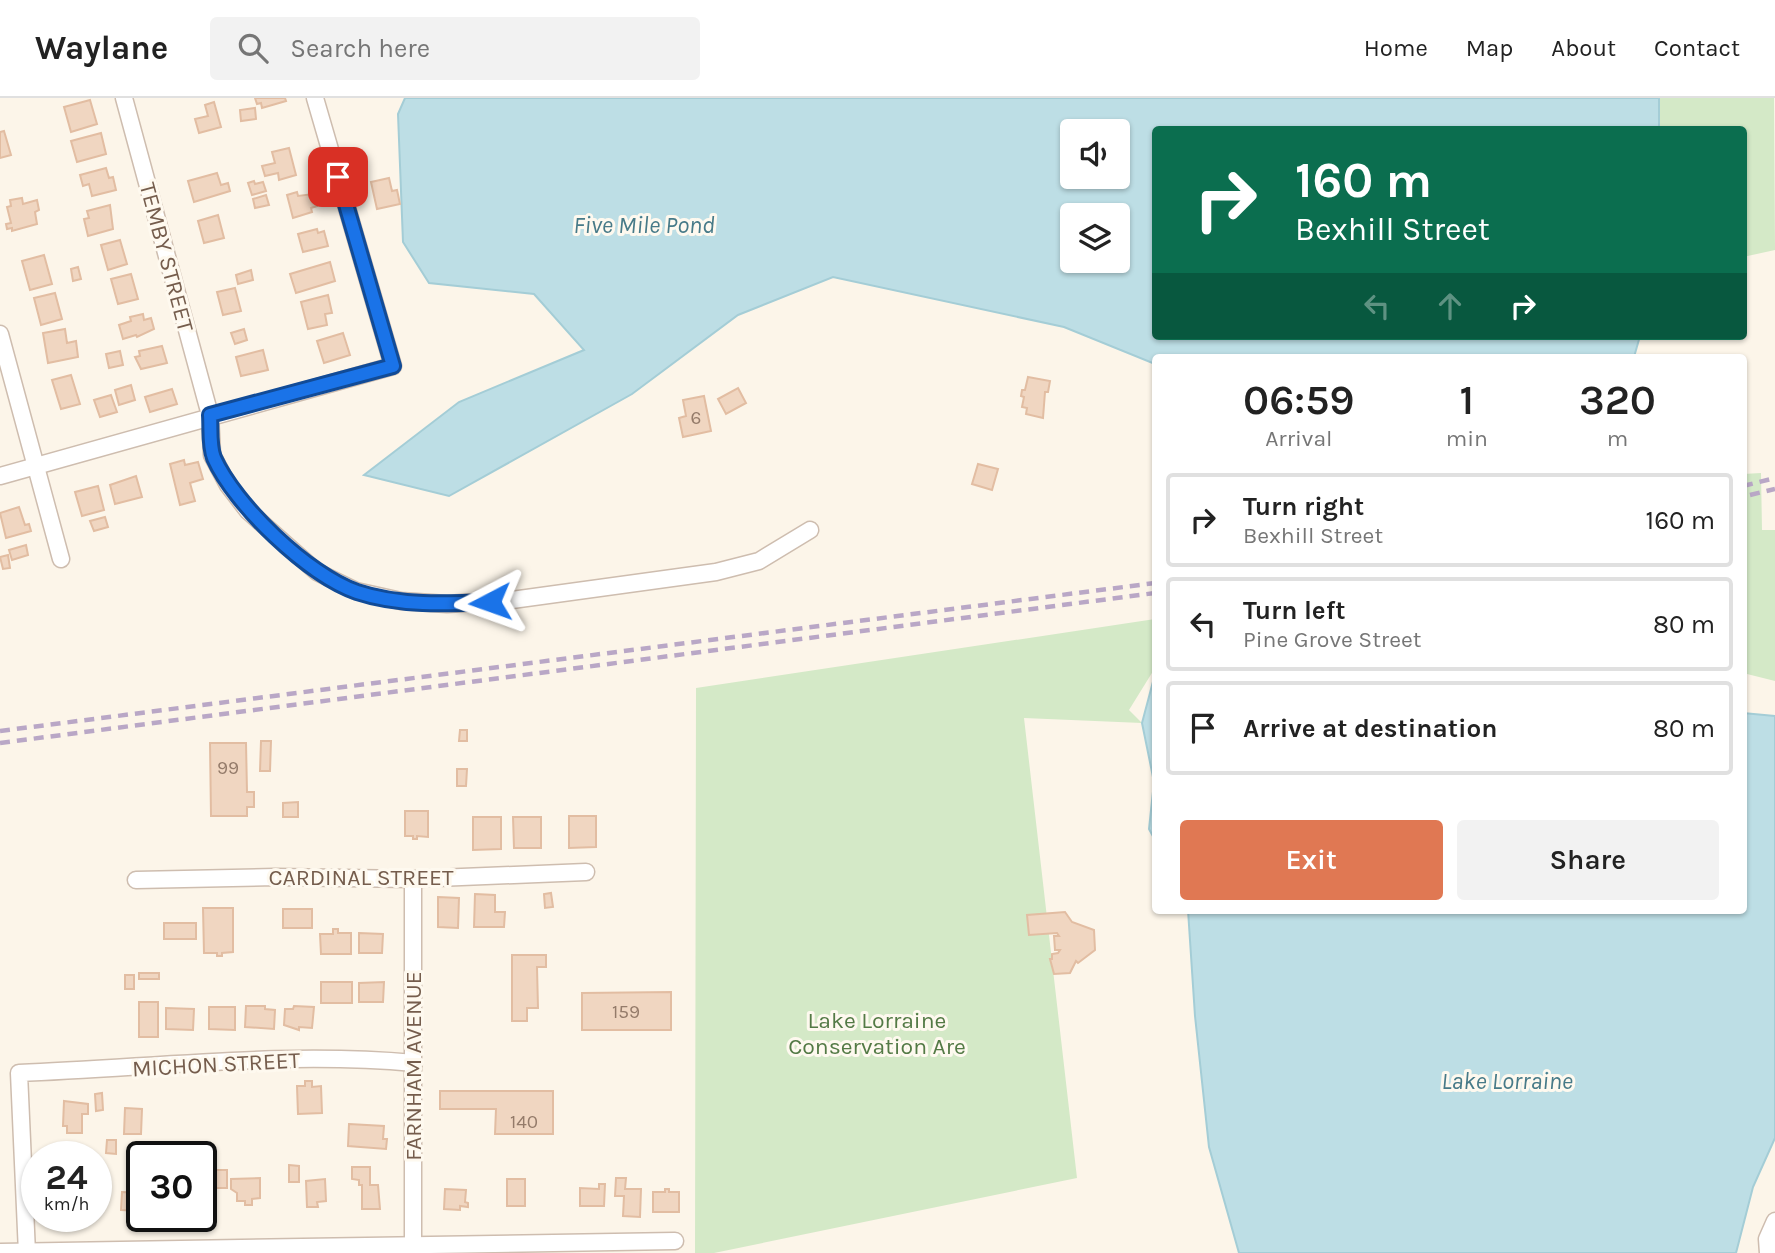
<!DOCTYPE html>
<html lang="en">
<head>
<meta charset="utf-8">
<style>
	:root { --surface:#fff; --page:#f2f2f2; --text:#222; --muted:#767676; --line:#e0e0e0; --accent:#e07853 }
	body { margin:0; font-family:Karla,sans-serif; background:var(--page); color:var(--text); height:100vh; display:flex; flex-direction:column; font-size:26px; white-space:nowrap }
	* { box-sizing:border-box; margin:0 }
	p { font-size:23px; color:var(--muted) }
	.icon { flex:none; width:38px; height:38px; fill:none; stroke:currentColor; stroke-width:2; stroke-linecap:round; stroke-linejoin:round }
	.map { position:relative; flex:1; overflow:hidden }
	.sheet { position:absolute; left:1152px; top:256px; width:595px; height:560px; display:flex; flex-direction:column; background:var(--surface); border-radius:7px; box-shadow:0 2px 5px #0004 }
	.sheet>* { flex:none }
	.top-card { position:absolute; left:1152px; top:28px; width:595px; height:214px; border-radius:7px; box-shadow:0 2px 5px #0004; background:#0b6e4f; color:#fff; overflow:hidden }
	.buttons { position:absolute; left:1060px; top:21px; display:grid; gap:14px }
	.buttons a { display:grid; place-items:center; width:70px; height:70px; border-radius:7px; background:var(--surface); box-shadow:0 2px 5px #0004; font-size:35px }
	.speed { position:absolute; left:21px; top:1043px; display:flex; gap:14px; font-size:35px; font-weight:700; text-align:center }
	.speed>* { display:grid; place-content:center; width:91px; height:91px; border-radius:50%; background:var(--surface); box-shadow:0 2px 5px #0004; line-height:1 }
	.speed small { font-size:18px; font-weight:400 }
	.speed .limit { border:4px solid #111; border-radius:10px; background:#fff; color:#111 }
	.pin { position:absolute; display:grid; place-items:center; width:60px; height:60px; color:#fff; margin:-30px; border-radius:14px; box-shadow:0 4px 10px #0006 }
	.me { position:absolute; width:77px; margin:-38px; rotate:266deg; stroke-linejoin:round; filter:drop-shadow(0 0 5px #0008) }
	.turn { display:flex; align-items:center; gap:24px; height:147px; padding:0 28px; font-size:32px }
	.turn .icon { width:91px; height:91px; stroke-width:2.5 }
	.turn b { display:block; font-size:49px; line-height:60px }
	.lanes { display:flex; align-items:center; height:66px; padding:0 28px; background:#0003; justify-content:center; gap:35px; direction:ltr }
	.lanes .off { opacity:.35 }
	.eta { display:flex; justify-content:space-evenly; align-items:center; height:119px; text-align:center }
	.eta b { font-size:42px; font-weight:600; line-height:49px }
	.action { display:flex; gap:14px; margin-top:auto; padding:14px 28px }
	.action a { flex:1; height:80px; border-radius:7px; background:var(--accent); color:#fff; font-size:28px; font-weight:600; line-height:80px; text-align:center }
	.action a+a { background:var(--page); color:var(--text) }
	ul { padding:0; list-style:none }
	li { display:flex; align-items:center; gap:21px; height:94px; margin:0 14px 10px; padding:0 14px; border:4px solid var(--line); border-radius:7px }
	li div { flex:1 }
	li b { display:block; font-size:26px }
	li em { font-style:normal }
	header { display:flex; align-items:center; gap:42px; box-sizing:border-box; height:98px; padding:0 35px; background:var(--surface); border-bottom:2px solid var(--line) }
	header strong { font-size:33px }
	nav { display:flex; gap:38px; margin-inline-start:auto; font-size:24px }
	.search { width:490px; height:63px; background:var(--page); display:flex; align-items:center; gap:18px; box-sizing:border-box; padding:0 24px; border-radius:7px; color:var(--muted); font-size:26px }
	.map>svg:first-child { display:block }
</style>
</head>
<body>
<header>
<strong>Waylane</strong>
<div class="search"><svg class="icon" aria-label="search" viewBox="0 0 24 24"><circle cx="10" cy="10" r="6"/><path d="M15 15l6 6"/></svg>Search here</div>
<nav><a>Home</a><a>Map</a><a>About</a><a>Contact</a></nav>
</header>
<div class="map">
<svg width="1775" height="1155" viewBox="0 0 1775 1155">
	<rect width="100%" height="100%" fill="#fcf5e9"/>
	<g fill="#d4e9c7">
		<polygon points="1609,0 1774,0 1775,152 1743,159 1743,32 1608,32"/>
		<polygon points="1761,375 1762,432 1775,432 1775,583 1743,575 1743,376"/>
		<polygon points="1155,521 1155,570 1129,612 1142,625 1024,620 1077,1080 714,1155 695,1155 696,590"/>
	</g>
	<g fill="#bddee5" stroke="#a4cdd6" stroke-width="2" fill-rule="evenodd">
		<path d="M 405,0 L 1659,0 L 1659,31 L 1155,32 L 1155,238 L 1640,238 L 1634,259 L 1155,259 L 1155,266 L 1064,229 L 833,179 L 738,217 L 632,296 L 449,398 L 364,377 L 459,304 L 584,252 L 534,196 L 429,185 L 403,144 L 398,16 ZM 1073,33 L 1118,33 L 1118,79 L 1073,79 ZM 1073,117 L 1118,117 L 1118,163 L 1073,163 Z"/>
		<polygon points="1155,576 1155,742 1149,731 1154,684 1142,625"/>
		<polygon points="1743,615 1775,618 1775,1040 1753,1089 1736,1155 1239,1155 1209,1049 1195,918 1188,812 1743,812"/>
	</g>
	<g fill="#f0d6c1" stroke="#e2bda2" stroke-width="2">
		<polygon points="255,0 285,0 286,3 262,10 261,5 257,6"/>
		<polygon points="90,2 97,26 71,34 64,9"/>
		<polygon points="214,4 221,29 199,35 195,21 208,18 205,7"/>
		<polygon points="255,10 256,21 241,23 240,12"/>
		<polygon points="4,33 11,57 0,60 0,34"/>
		<polygon points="101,35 106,56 77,64 71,43"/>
		<polygon points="289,50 296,77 279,82 278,75 265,78 262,68 275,65 272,54"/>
		<polygon points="106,70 109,80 113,79 116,92 92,98 89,86 83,88 80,77"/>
		<polygon points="217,75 221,87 228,85 230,93 194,104 188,83"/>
		<polygon points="389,80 392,93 397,92 400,106 377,111 371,84"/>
		<polygon points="254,83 255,86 263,84 266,93 252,97 248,85"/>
		<polygon points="297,94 298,98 313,96 317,108 311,110 312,114 293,120 287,97"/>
		<polygon points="266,97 269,107 255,110 253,101"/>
		<polygon points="22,100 23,106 37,102 39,112 35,114 37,126 12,133 12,130 7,131 6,126 11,125 7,109 11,108 10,102"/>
		<polygon points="110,107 113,131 88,138 84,121 89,120 87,113"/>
		<polygon points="218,117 224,140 204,145 198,123"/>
		<polygon points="317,131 318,135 324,133 328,148 303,154 298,136"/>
		<polygon points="120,142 127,166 108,172 101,147"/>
		<polygon points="44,157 52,186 30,192 22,163"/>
		<polygon points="330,164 335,183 296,195 290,176"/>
		<polygon points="78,169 81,181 73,183 71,171"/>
		<polygon points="251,172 253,182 238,186 236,177"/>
		<polygon points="131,176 138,201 118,206 111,181"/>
		<polygon points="235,190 241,213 223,217 217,194"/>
		<polygon points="55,195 62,221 41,227 34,200"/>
		<polygon points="328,197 332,215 325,216 327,227 308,231 301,204"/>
		<polygon points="143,216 144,222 151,220 154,231 137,239 136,237 123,241 119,227 131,223 130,219"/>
		<polygon points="65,231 67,245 76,243 78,259 48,265 43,235"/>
		<polygon points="244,231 247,242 235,246 231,235"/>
		<polygon points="343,235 350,257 324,265 317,243"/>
		<polygon points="162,248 167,265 141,271 135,259 140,258 139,253"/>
		<polygon points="263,252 268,272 241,278 236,259"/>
		<polygon points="120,253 123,267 109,270 106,256"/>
		<polygon points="71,277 80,306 61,311 52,282"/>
		<polygon points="1028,279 1050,283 1048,294 1045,294 1043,320 1026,316 1027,310 1022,309 1024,299 1021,298 1022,292 1025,292"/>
		<polygon points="131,287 135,302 119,307 115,292"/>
		<polygon points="738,290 746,305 726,316 718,301"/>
		<polygon points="172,291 177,306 150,314 145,299"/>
		<polygon points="111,297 117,314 100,319 94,302"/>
		<polygon points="704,298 711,333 683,339 679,320 686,318 683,302"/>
		<polygon points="184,362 185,367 198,364 203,381 190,385 195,403 180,407 170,366"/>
		<polygon points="978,366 998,371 992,392 972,386"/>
		<polygon points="136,378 142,399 115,406 110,387"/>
		<polygon points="98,388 104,412 82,418 75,394"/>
		<polygon points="19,409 25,427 29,426 31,433 6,440 0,415"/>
		<polygon points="105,419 108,429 94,433 90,423"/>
		<polygon points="26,447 28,457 12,462 9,452"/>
		<polygon points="8,457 10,470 3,471 0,459"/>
		<polygon points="460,632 467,632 467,643 459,643"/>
		<polygon points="261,643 271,643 270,673 260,673"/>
		<polygon points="210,645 246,645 247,694 254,694 254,709 247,709 247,718 211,718"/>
		<polygon points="457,671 467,671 466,688 457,688"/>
		<polygon points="298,704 298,719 283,719 283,705"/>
		<polygon points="405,713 428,713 428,739 417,738 417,741 413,741 413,738 405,738"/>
		<polygon points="569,718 596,718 596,749 569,750"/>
		<polygon points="473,719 501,719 501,751 473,752"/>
		<polygon points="513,719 541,719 541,750 514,750"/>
		<polygon points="551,795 553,809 545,810 544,796"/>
		<polygon points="475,796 495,797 495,814 505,814 504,829 474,829"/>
		<polygon points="438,799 459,800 458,830 438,829"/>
		<polygon points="203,810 233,810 233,854 222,855 222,858 217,858 217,855 204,855"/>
		<rect x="283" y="811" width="29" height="19"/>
		<polygon points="1065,814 1072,824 1094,832 1095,852 1078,865 1076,863 1070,875 1054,876 1050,861 1052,861 1052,856 1058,855 1060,852 1055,852 1054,838 1059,838 1057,835 1029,837 1027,817"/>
		<rect x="164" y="825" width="32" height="16"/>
		<polygon points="333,831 338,831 338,835 351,835 351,856 321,856 320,836 333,836"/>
		<polygon points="359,835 383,836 382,855 359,855"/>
		<polygon points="512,857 546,857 546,869 537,869 538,910 527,910 527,923 512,923"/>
		<rect x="139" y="875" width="20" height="6"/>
		<rect x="125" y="877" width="9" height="14"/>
		<rect x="321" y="884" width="31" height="21"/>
		<polygon points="384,884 383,904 359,904 359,885"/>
		<polygon points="671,894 671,932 582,932 582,895"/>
		<rect x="139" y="904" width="19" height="35"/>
		<polygon points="246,908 265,908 265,911 275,912 274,931 245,929"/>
		<polygon points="294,908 314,909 312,930 299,929 299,932 284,927 285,911 293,911"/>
		<polygon points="209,909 235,909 235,932 209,931"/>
		<polygon points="166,910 194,911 193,932 166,931"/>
		<polygon points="305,983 312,983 312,989 321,988 322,1015 298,1016 297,988 305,988"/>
		<polygon points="440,993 553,993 553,1036 495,1036 496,1011 440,1011"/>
		<polygon points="102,995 103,1012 96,1013 95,996"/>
		<polygon points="64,1003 88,1006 88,1016 82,1016 82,1035 67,1035 67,1028 63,1028"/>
		<polygon points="125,1010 142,1011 141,1036 124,1036"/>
		<polygon points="349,1026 384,1028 383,1041 387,1041 386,1051 348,1048"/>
		<polygon points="107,1042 116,1042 116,1056 106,1055"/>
		<polygon points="289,1067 299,1068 299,1084 289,1084"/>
		<polygon points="352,1069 370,1069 370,1087 378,1087 380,1111 362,1111 362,1087 359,1087 359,1082 352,1081"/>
		<rect x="209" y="1072" width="18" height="18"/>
		<polygon points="96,1074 103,1075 101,1090 96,1090"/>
		<polygon points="260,1080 260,1100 252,1101 252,1107 245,1107 245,1103 237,1103 237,1095 231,1091 231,1081"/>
		<polygon points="616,1080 626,1080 625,1091 641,1091 640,1119 623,1118 624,1098 615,1098"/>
		<polygon points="325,1081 326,1103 317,1104 318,1109 307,1109 306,1083"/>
		<rect x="507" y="1081" width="18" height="27"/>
		<polygon points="599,1086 605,1086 604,1108 580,1108 580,1090 599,1091"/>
		<polygon points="445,1091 466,1092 465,1104 468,1105 468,1109 460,1108 460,1112 444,1111"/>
		<polygon points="665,1091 669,1091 669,1094 679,1094 679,1114 653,1114 653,1094 665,1094"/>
		<polygon points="122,1094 142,1095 142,1113 121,1112"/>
	</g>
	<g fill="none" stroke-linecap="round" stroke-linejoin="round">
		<defs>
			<g id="minor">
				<polyline points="124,0 210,317 212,357 228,387 248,413 317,474 356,493 401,503 447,506 512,502 716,474 759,463 810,432"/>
				<polyline points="0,236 61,461"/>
				<polyline points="0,378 393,268 315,0"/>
				<polyline points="413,781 413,1155"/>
				<polyline points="136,782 275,779 413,781 586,774"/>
				<polyline points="0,1154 675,1143"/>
				<path d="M 27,1155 L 19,975 C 151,970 282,953 414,965"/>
				<polyline points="1768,1155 1767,1141 1775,1123"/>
			</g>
		</defs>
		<use href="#minor" stroke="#cebdaf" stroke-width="19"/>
		<use href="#minor" stroke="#fff" stroke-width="16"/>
		<g stroke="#b9a7c6" stroke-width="4.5" stroke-dasharray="10 7" stroke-linecap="butt">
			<polyline points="1743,388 1775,380"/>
			<polyline points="1750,397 1775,391"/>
			<polyline points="0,633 1155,485"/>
			<polyline points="0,645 1155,495"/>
		</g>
	</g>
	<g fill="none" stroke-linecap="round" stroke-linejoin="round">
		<defs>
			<path id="route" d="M 338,79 L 393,268 L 210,317 C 211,330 209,348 214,360 C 235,407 308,477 357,494 C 399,508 446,506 490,504"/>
		</defs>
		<use href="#route" stroke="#114b97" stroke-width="18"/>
		<use href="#route" stroke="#1a73e8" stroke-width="12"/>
	</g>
	<g text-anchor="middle" stroke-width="6" stroke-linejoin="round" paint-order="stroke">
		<g font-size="19" fill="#947b6a">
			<text x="696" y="326">6</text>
			<text x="228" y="676">99</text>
			<text x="626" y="920">159</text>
			<text x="524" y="1030">140</text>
		</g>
		<g font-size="23" fill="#755d4d" stroke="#fef9ef">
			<text transform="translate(167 159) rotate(75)" y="8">TEMBY STREET</text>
			<text x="361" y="787">CARDINAL STREET</text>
			<text transform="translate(216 966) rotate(-3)" y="8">MICHON STREET</text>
			<text transform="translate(413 968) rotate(-90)" y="8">FARNHAM AVENUE</text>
		</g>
		<g font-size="23" fill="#537a45" stroke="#fef9ef">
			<text x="877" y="930">Lake Lorraine<tspan x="877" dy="26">Conservation Are</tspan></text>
		</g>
		<g font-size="24" font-style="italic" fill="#477a88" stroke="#fef9ef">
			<text x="644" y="135">Five Mile Pond</text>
			<text x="1507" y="991">Lake Lorraine</text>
		</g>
	</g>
</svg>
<div class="buttons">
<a><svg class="icon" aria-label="sound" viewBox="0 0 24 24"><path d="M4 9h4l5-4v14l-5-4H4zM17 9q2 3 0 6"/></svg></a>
<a><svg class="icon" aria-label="layers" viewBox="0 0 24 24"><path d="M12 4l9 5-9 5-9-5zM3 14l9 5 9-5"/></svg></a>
</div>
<div class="speed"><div>24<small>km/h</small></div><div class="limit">30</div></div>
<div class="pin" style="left:338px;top:79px;background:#d93025"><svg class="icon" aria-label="arrive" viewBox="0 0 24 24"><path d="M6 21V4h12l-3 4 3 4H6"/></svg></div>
<svg class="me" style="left:490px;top:504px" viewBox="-20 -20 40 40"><path d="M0-17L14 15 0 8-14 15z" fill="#1a73e8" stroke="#fff" stroke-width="4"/></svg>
<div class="top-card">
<div class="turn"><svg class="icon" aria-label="right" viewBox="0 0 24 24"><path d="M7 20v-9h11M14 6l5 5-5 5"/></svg><div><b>160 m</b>Bexhill Street</div></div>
<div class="lanes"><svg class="icon off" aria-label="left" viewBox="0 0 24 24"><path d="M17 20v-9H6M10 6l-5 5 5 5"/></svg><svg class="icon off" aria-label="ahead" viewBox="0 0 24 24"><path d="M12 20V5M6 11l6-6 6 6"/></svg><svg class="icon" aria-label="right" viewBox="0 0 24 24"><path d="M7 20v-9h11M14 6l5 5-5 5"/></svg></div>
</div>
<section class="sheet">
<div class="eta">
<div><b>06:59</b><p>Arrival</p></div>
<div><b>1</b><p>min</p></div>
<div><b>320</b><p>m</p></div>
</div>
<ul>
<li><svg class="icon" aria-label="right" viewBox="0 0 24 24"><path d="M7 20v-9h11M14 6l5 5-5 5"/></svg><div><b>Turn right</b><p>Bexhill Street</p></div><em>160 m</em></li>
<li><svg class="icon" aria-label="left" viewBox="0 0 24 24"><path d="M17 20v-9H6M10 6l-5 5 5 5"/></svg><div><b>Turn left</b><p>Pine Grove Street</p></div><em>80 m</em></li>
<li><svg class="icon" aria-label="arrive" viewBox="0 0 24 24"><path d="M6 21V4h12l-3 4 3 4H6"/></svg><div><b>Arrive at destination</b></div><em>80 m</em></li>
</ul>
<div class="action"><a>Exit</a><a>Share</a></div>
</section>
</div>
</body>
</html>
